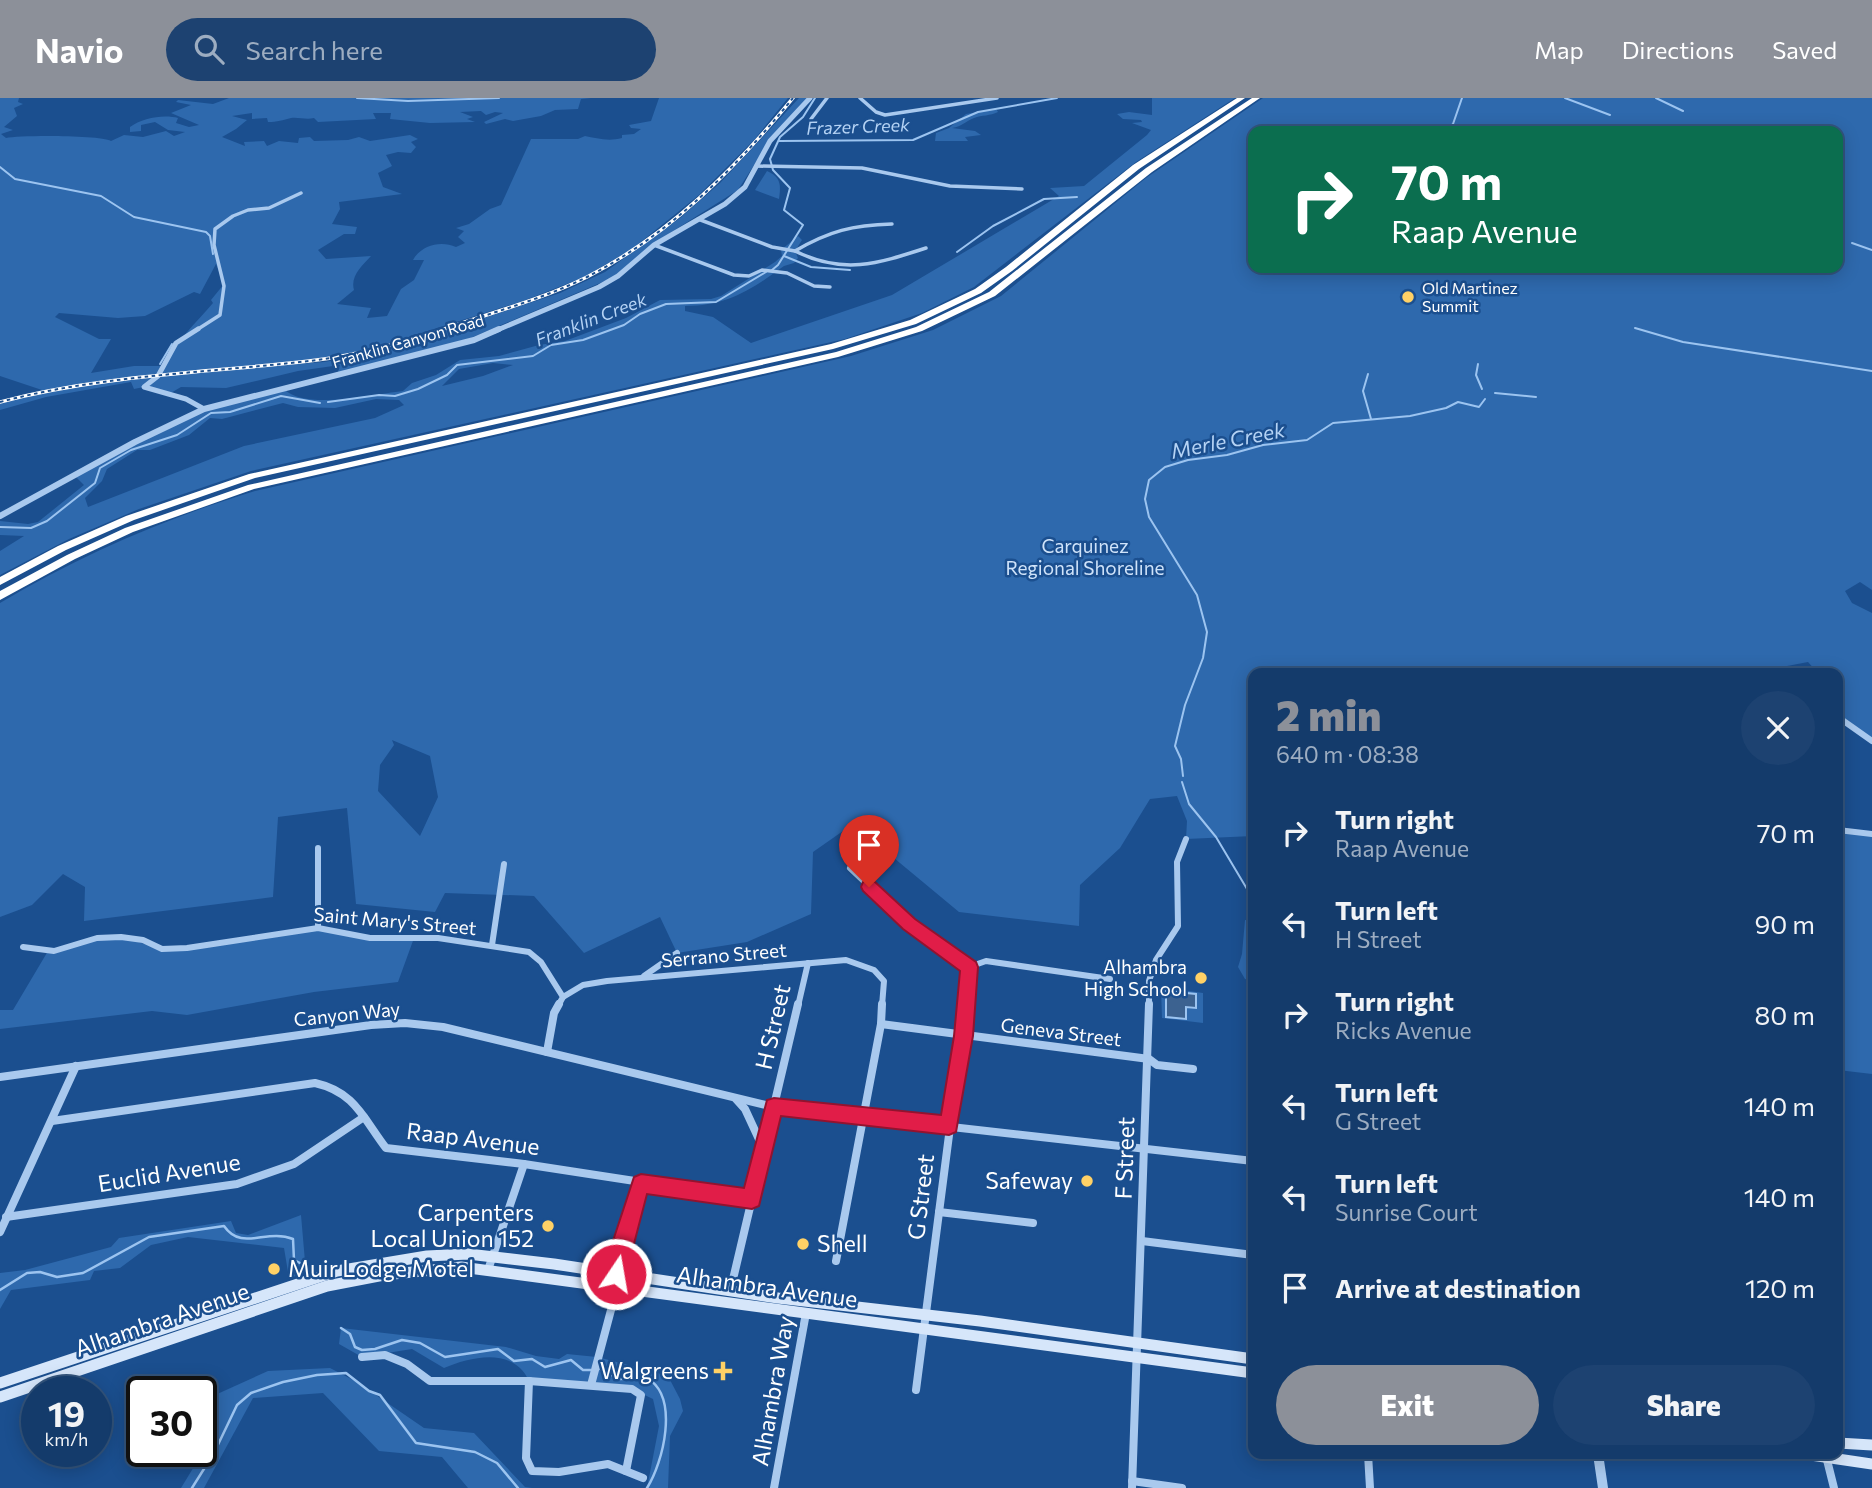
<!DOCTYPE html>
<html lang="en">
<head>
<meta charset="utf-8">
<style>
	:root { --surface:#143b6b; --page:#1d4271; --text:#f1f3f6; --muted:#9dadc1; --line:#33557e; --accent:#8c9099 }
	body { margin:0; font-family:Commissioner,sans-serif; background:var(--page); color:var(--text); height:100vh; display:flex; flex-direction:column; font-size:26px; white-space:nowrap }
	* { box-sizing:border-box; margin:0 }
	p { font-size:23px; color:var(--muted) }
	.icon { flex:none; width:38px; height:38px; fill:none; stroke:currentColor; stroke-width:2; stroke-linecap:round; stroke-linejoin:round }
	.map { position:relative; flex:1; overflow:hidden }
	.details { position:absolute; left:1248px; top:570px; width:595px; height:791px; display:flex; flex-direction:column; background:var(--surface); border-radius:14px; box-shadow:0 4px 18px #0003,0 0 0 2px var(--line) }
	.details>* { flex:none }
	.guide { position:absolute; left:1248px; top:28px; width:595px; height:147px; border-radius:14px; box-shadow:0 4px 18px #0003,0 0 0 2px var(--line); background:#0b6e4f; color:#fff; overflow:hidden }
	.speed { position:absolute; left:21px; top:1278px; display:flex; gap:14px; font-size:35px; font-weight:700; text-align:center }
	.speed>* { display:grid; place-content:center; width:91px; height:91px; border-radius:50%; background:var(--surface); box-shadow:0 4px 18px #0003,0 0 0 2px var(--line); line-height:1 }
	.speed small { font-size:18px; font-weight:400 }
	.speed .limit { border:4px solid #111; border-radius:10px; background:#fff; color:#111 }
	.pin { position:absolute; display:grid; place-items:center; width:60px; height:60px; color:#fff; margin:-72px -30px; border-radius:50% 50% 50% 0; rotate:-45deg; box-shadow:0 0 7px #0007 }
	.pin .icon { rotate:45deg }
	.me { position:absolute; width:77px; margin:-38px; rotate:12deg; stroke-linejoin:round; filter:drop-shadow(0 0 5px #0008) }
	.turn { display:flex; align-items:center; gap:24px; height:147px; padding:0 28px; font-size:32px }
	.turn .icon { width:91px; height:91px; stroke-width:2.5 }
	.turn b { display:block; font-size:49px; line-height:60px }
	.round { display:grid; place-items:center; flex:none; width:74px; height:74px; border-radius:37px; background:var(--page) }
	.summary { display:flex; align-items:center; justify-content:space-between; height:119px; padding:0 28px }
	h1 { font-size:42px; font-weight:800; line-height:52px; color:var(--accent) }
	.action { display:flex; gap:14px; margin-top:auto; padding:14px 28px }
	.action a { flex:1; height:80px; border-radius:42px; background:var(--accent); color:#fff; font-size:28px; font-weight:800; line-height:80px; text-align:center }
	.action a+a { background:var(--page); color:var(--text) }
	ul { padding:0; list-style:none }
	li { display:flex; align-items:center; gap:21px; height:91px; padding:0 28px }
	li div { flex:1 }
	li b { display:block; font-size:26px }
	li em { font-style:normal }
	header { display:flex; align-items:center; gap:42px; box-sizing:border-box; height:98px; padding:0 35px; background:var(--accent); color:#fff }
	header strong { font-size:33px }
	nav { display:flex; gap:38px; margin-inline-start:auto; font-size:24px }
	.search { width:490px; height:63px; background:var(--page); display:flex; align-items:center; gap:18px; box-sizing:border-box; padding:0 24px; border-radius:38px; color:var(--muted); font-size:26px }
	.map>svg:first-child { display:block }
</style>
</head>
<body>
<header>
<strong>Navio</strong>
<div class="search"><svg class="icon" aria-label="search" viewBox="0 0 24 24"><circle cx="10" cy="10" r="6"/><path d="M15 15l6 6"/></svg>Search here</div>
<nav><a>Map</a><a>Directions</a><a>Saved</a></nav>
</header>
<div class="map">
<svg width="1872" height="1390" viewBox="0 0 1872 1390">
	<rect width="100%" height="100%" fill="#1b4f8f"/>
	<g fill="#2e69ad" fill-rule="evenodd">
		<path d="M 0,0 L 19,0 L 18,4 L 23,6 L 14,10 L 17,18 L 4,29 L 13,32 L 1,36 L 6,40 C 20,37 100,37 111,43 L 124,37 L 143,39 L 166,33 L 174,38 L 185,34 L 168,32 L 155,24 L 141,27 L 141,33 L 130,34 L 130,29 C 142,20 164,16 178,20 L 176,25 L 189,29 L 199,27 L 171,15 L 191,7 L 176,4 L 178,2 L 213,6 L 229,0 L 591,0 L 581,1 L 578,11 L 555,12 L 541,18 L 513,23 L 505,21 L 486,26 L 484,24 L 503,15 L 495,14 L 486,17 L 481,13 L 460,14 L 473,19 L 467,21 L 475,24 L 430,25 L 390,21 L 391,15 L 373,15 L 376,21 L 318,24 L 314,20 C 306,22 299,19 291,20 C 283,22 277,24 268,24 L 267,20 L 252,21 L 252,15 L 232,18 L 247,22 L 236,31 L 222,39 L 245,48 L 244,44 L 264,43 L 267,48 L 279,43 L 298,45 L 299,40 L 310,39 L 314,43 L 348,42 L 359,39 L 370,43 L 410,37 L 418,41 L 411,44 L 416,49 L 411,55 L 398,54 L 386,57 L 392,68 L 378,75 L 383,89 L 402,96 L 339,104 L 340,111 L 332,126 L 357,129 L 355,136 L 344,136 L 318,152 L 326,161 L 371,158 C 362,168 350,178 354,192 L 337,206 L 371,210 L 367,220 L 387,218 L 401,191 L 414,182 L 424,162 L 413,162 C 421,147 441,142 456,149 L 465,145 L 458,139 L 464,133 L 456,130 L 469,126 L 490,111 L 501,107 L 531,41 L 578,41 L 585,38 C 596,40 608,44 622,40 L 622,37 L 634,36 L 641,31 L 631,30 L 629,27 L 651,23 L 659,0 L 788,0 L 754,42 L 699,97 L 631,152 L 582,180 L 523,203 L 358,255 L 270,268 L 324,264 L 377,255 L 560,195 L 605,174 L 680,120 L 720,85 L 799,0 L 808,0 L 772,39 L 738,92 L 651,147 L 612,180 L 466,242 L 337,277 L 340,267 L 298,273 L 226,290 L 181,289 L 169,296 L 144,289 L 134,291 L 131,284 L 46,299 L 0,312 L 0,304 L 42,292 L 0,278 ZM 216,166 L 224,186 L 211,202 L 213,205 C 195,226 176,243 164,268 L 134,268 L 91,275 L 111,241 L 99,241 L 55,219 L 59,215 L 118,220 L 145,218 L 194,194 L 200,196 Z"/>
		<path d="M 1152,0 L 1235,0 L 1136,64 L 974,189 L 922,215 L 845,241 L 251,373 L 139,411 L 69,441 L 0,477 L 0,453 L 24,438 L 0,437 L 0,423 L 28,426 L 38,424 L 84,387 L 74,377 L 204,311 L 284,291 C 306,313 373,296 403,293 L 412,285 L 436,277 L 460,262 L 499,258 L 539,247 L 565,243 L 626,220 L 660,202 L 711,201 L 721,198 L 775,164 L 782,158 L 781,152 L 798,138 L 802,142 L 795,153 L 798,160 L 794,165 L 784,168 C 751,192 727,208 685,208 L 685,213 L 713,219 L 751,245 L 892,197 L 1059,98 L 1050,90 L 1084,88 L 1147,37 L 1151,32 L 1132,25 L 1142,24 L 1141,22 L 1123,21 L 1117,16 L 1129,14 L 1152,17 ZM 493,265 L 513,267 L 483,278 L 442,288 L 459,271 ZM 376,301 L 399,302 L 404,307 L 375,320 L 244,348 L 88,409 L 85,400 L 102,383 L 107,371 L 137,352 L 150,352 L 189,337 L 210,320 L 222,321 L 283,305 L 298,309 L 335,310 Z"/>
		<path d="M 1263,0 L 1872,0 L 1872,492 L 1860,484 L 1845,493 L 1852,505 L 1872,515 L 1872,643 L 1838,619 L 1838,576 L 1819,576 L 1808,564 L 1745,576 L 1253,576 L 1253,738 L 1186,741 L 1187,723 L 1177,698 L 1150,701 L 1120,750 L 1080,787 L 1079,828 L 959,814 L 853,726 L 813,754 L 811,816 L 747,844 L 677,855 L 660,819 L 584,855 L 534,798 L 445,795 L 435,814 L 356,806 L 347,710 L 278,719 L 273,799 L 84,823 L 85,789 L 63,776 L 32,807 L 0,819 L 0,505 C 81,457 166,420 255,393 L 851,258 L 933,232 L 1001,198 L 1146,80 ZM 1253,33 L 1838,33 L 1838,170 L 1253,170 ZM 392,642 L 430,658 L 438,699 L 420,738 L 378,693 L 380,667 L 394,647 Z"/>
		<path d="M 996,11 L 998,14 C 990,18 982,17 974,20 C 964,24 963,28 952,30 L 975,33 L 981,37 L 965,39 L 968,43 L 935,43 L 936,35 L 949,30 L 966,16 Z"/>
		<path d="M 767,73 C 781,79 781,87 779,101 L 755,92 Z"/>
		<polygon points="1838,732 1872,736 1872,976 1838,972"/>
		<polygon points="1245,822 1253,823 1253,883 1245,881 1238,869 1242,856"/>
		<polygon points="318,830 370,840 414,840 398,884 314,894 187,917 152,913 0,931 0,912 13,912 48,853 97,840 121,839 162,851"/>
		<polygon points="1161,889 1203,895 1203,925 1162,920"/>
		<polygon points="301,1117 306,1175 289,1180 284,1150 188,1139 151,1147 120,1170 94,1173 90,1182 11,1192 0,1211 0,1175 25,1172 111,1149 119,1140 231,1123 236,1135 248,1137"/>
		<path d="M 341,1230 L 506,1249 L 536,1258 L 559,1261 L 567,1256 L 597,1259 L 656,1274 L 669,1280 L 680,1301 L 683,1313 L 670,1338 L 668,1390 L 647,1390 L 659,1328 L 653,1301 L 632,1291 L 529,1283 C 514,1249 472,1258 444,1270 L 412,1251 L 362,1259 L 339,1246 Z"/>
		<polygon points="330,1270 357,1284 424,1330 474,1335 525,1389 532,1390 468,1390 442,1359 379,1353 323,1295 253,1300 204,1390 181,1390 209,1344 215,1297 268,1273"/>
	</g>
	<polygon fill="#3c6290" stroke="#9cc4f0" stroke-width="2" points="1166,893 1196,896 1196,910 1186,909 1186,921 1166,919"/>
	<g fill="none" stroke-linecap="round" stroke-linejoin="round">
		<g stroke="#9cc4f0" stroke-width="2">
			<polyline points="357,0 408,3 499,0"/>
			<polyline points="1565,0 1610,17"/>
			<polyline points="1656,0 1683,13"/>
			<polyline points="1443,33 1453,26 1462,0"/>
			<polyline points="779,43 913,42 978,14 1057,0"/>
			<polyline points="0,69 15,81 101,98 134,119 206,134 210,138 213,156"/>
			<polyline points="1852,145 1872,152"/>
			<polyline points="957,154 993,128 1044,101 1077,99"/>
			<polyline points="784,158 811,169 850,172"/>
			<polyline points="772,172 778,167 803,127 784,112 790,90 773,72 770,61 780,39 803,19 815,0"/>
			<polyline points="1635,230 1683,244 1872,273"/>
			<polyline points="160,266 172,246"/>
			<polyline points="1478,266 1476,277 1482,291"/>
			<polyline points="1368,276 1363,293 1371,321"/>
			<polyline points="1495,295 1536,299"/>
			<polyline points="328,304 379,297 395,298 418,291 447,277 457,267 533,258 551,247 583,242 624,227 640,216 666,206 716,204 766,174"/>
			<polyline points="0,429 31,430 47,423 95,385 100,370 131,352 177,337 211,315 230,314 281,298 320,305"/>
			<polyline points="1183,678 1181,661 1175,648 1185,607 1203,560 1207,534 1197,497 1149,419 1145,401 1149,382 1165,369 1188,362 1227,357 1263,347 1307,342 1333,325 1410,318 1446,310 1458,304 1479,309 1485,301"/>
			<polyline points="1182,684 1189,706 1216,739 1253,801"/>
		</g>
		<g stroke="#9cc4f0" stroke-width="2.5">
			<path d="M 0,1192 L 27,1175 L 40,1174 L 57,1179 L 83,1175 L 149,1139 L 224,1128 C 242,1154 266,1130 293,1141 L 294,1162 L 300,1165"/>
			<polyline points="341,1230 350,1236 355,1249 362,1252 375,1251 402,1242 420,1245 445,1259 498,1251 514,1263 532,1261 545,1269 571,1262 583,1272 591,1272"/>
			<path d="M 600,1271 L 619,1281 L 647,1280 C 680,1299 663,1365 647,1390"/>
			<polyline points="192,1390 214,1355 237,1307 251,1295 283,1284 317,1277 346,1275 369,1293 380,1297 416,1345 475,1354 497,1365 518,1390"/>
		</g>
		<g stroke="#a9c9ee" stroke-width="3.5">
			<polyline points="827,0 811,21 814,27 859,28"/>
			<polyline points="860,0 876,14 885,17 997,0"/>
			<polyline points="756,68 862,70 950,88 1022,91"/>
			<path d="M 698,121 L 772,149 L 795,153 C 829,133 853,127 892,126"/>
			<polyline points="654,147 734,177 749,178 762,172 787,175 814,188 830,189"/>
			<path d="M 795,153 C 843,177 877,166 926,150"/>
			<polyline points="195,233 220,217 224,188 214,147 215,131 233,118 248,112 269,110 301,95"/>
		</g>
		<polyline stroke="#a9c9ee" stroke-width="5" points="198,231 176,245 158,278 144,289 186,301 204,311"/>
		<g stroke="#a9c9ee" stroke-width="6">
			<polyline points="1838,619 1872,643"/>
			<polyline points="1838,732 1872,736"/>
			<polyline points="318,750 318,830"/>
			<polyline points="850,770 909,826 969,869"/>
			<polyline points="492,847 504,766"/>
			<polyline points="23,849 54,853 97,840 121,839 143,842 162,851 187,850 318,830 370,840 438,840 529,854 541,864 563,899 558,908"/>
			<polyline points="969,869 986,863 1110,881"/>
			<polyline points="644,878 677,855"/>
			<polyline points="563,899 583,887 607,883 846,862 874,872 884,883 882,908"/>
			<polyline points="798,908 808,865"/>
			<polyline points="966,908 969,869"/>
			<polyline points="1149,908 1149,883 1156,862 1178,828 1177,764 1186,741"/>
		</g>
		<g stroke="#a9c9ee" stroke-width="8">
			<polyline points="881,926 1149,961 1157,967 1193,971"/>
			<polyline points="547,954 554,915 559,906"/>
			<polyline points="0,979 371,927 405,925 443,929 774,1009 1253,1063"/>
			<polyline points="736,1001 745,1011 764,1052"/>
			<path d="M 52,1023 L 315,985 C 355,994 363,1020 386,1050 L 524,1066 L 752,1101"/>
			<polyline points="939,1114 1033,1125"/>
			<polyline points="6,1119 237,1086 294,1066 364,1019"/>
			<polyline points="0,1134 76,968"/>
			<polyline points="1142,1143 1253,1157"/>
			<polyline points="836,1163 881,926 882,906"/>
			<polyline points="488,1172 524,1066"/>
			<polyline points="730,1194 798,906"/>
			<polyline points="362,1259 385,1257 407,1266 430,1283 529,1283 632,1291 641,1297 626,1373"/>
			<polyline points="529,1283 526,1360 532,1373 559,1374 608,1366 643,1380"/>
			<polyline points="591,1287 615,1197 616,1167 641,1086"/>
			<polyline points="916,1292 966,906"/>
			<polyline points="1368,1356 1370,1390"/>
			<polyline points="1826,1358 1834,1390"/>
			<polyline points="1132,1383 1182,1390"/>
			<polyline points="774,1390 806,1215"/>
			<polyline points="1132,1390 1149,906"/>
		</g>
		<polyline stroke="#a9c9ee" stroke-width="5" points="495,233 599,189 618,178 654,147 725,106 745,89 770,43 810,0"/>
		<polyline stroke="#a9c9ee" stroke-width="6" points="0,418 135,344 204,311 474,242 499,231"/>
		<polyline stroke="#a9c9ee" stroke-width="10" points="1598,1356 1603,1390"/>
		<g stroke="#d6e6fa" stroke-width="11">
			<polyline points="0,1285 337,1173 427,1158 468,1156 554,1166 778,1200 980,1223 1253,1261"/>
			<polyline points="0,1299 327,1188 384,1177 461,1169 1253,1275"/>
			<polyline points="1838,1345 1872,1347"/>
			<polyline points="1804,1356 1872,1366"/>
		</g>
		<g fill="#fff" fill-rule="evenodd">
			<polygon points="1237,0 1245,0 1139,71 1012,173 981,195 916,226 833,251 255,380 134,422 66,452 0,487 0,479 58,448 126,418 249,376 831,246 910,222 975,191 1006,169 1133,67"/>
			<polygon points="1252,0 1260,0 1152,74 995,198 922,233 838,259 254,391 133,434 75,461 0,502 0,493 67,457 125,430 248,387 836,254 916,229 989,194 1146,70"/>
		</g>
		<defs>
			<path id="rail" d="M 0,304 C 102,277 205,275 309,263 C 363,257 416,241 468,223 C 508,210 549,198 587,179 C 669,137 735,71 793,0"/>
		</defs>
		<use href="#rail" stroke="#fff" stroke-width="3.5"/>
		<use href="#rail" stroke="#1b4f8f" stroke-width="2" stroke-dasharray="3.5" stroke-linecap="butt"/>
	</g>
	<polygon fill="#e11d48" stroke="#92132f" stroke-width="2" points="869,782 875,784 915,821 976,864 978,869 973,938 956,1034 949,1037 781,1018 759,1108 752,1111 647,1096 624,1184 616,1187 609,1184 605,1167 634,1079 641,1076 744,1090 767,1002 774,1000 941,1017 954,938 960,873 903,831 863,793 861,789 863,784"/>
	<g fill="#ffd166" stroke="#1b4f8f" stroke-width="2.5">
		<circle cx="1408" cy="199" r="7"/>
		<circle cx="1201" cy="880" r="7"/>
		<circle cx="1087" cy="1083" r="7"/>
		<circle cx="548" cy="1128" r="7"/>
		<circle cx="803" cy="1146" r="7"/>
		<circle cx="274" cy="1171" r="7"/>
		<path d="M719.5 1262.5h7v7h7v7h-7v7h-7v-7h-7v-7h7z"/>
	</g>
	<g text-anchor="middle" stroke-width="5" stroke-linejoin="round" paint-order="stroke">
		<g font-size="16" fill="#fff" stroke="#1b4f8f" text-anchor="start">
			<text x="1422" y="196">Old Martinez<tspan x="1422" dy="18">Summit</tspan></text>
		</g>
		<g font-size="16" fill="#fff" stroke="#1b4f8f">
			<text transform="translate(408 243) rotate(-16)" y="6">Franklin Canyon Road</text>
		</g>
		<g font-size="18" font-style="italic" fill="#b5d3f5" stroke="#1b4f8f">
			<text transform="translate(858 29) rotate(-2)" y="6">Frazer Creek</text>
			<text transform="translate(591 222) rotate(-21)" y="6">Franklin Creek</text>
		</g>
		<g font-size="19" fill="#cfe3fa" stroke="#1b4f8f">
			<text x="1085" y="455">Carquinez<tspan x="1085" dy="22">Regional Shoreline</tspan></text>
		</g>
		<g font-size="19" fill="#fff" stroke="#1b4f8f">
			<text transform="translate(395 823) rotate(5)" y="7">Saint Mary's Street</text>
			<text transform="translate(724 857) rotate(-5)" y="7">Serrano Street</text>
			<text transform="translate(347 916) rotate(-6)" y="7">Canyon Way</text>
			<text transform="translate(1061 934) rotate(7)" y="7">Geneva Street</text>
		</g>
		<g font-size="19" fill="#fff" stroke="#1b4f8f" text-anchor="end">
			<text x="1187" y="876">Alhambra<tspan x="1187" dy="22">High School</tspan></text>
		</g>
		<g font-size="21" font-style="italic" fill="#b5d3f5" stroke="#1b4f8f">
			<text transform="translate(1228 343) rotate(-11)" y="7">Merle Creek</text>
		</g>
		<g font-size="23" fill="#fff" stroke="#1b4f8f">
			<text transform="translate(773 929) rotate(-77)" y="8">H Street</text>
			<text transform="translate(473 1041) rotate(7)" y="8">Raap Avenue</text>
			<text transform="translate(1125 1060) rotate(-88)" y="8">F Street</text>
			<text transform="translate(169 1075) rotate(-9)" y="8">Euclid Avenue</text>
			<text transform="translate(921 1099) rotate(-83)" y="8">G Street</text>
			<text transform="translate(767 1189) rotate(8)" y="8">Alhambra Avenue</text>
			<text transform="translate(162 1222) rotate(-19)" y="8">Alhambra Avenue</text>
			<text transform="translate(773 1293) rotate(-80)" y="8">Alhambra Way</text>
		</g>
		<g font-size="23" fill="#fff" stroke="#1b4f8f" text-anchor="end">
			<text x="1073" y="1091">Safeway</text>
			<text x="534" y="1123">Carpenters<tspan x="534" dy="26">Local Union 152</tspan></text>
			<text x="817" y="1154" text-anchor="start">Shell</text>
			<text x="288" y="1179" text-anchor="start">Muir Lodge Motel</text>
			<text x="709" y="1281">Walgreens</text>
		</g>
	</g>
</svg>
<div class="speed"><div>19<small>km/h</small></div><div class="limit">30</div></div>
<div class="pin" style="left:869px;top:789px;background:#d93025"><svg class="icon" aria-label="arrive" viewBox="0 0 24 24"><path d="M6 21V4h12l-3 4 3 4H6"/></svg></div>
<svg class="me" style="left:616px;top:1176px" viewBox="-20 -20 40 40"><circle r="17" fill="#e11d48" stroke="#fff" stroke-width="3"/><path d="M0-11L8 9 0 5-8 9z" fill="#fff"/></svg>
<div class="guide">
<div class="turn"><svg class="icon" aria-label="right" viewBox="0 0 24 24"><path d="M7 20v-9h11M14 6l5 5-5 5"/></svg><div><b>70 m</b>Raap Avenue</div></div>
</div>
<section class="details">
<div class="summary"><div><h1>2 min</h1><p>640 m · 08:38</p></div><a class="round"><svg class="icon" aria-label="close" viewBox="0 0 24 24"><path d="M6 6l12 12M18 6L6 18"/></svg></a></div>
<ul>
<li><svg class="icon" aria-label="right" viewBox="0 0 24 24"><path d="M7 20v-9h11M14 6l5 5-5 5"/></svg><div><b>Turn right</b><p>Raap Avenue</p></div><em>70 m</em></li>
<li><svg class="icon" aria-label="left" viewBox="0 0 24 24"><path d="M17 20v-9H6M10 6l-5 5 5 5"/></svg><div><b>Turn left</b><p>H Street</p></div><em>90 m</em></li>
<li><svg class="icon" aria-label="right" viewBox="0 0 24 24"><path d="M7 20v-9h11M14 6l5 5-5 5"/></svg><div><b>Turn right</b><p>Ricks Avenue</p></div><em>80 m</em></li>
<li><svg class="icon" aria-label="left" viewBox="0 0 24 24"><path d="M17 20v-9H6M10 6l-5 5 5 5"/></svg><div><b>Turn left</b><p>G Street</p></div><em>140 m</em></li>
<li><svg class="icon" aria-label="left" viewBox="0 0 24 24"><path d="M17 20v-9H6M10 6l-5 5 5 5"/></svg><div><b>Turn left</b><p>Sunrise Court</p></div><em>140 m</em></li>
<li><svg class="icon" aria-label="arrive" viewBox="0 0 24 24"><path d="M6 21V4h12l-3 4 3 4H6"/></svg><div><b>Arrive at destination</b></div><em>120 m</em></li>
</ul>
<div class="action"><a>Exit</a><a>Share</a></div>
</section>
</div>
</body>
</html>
